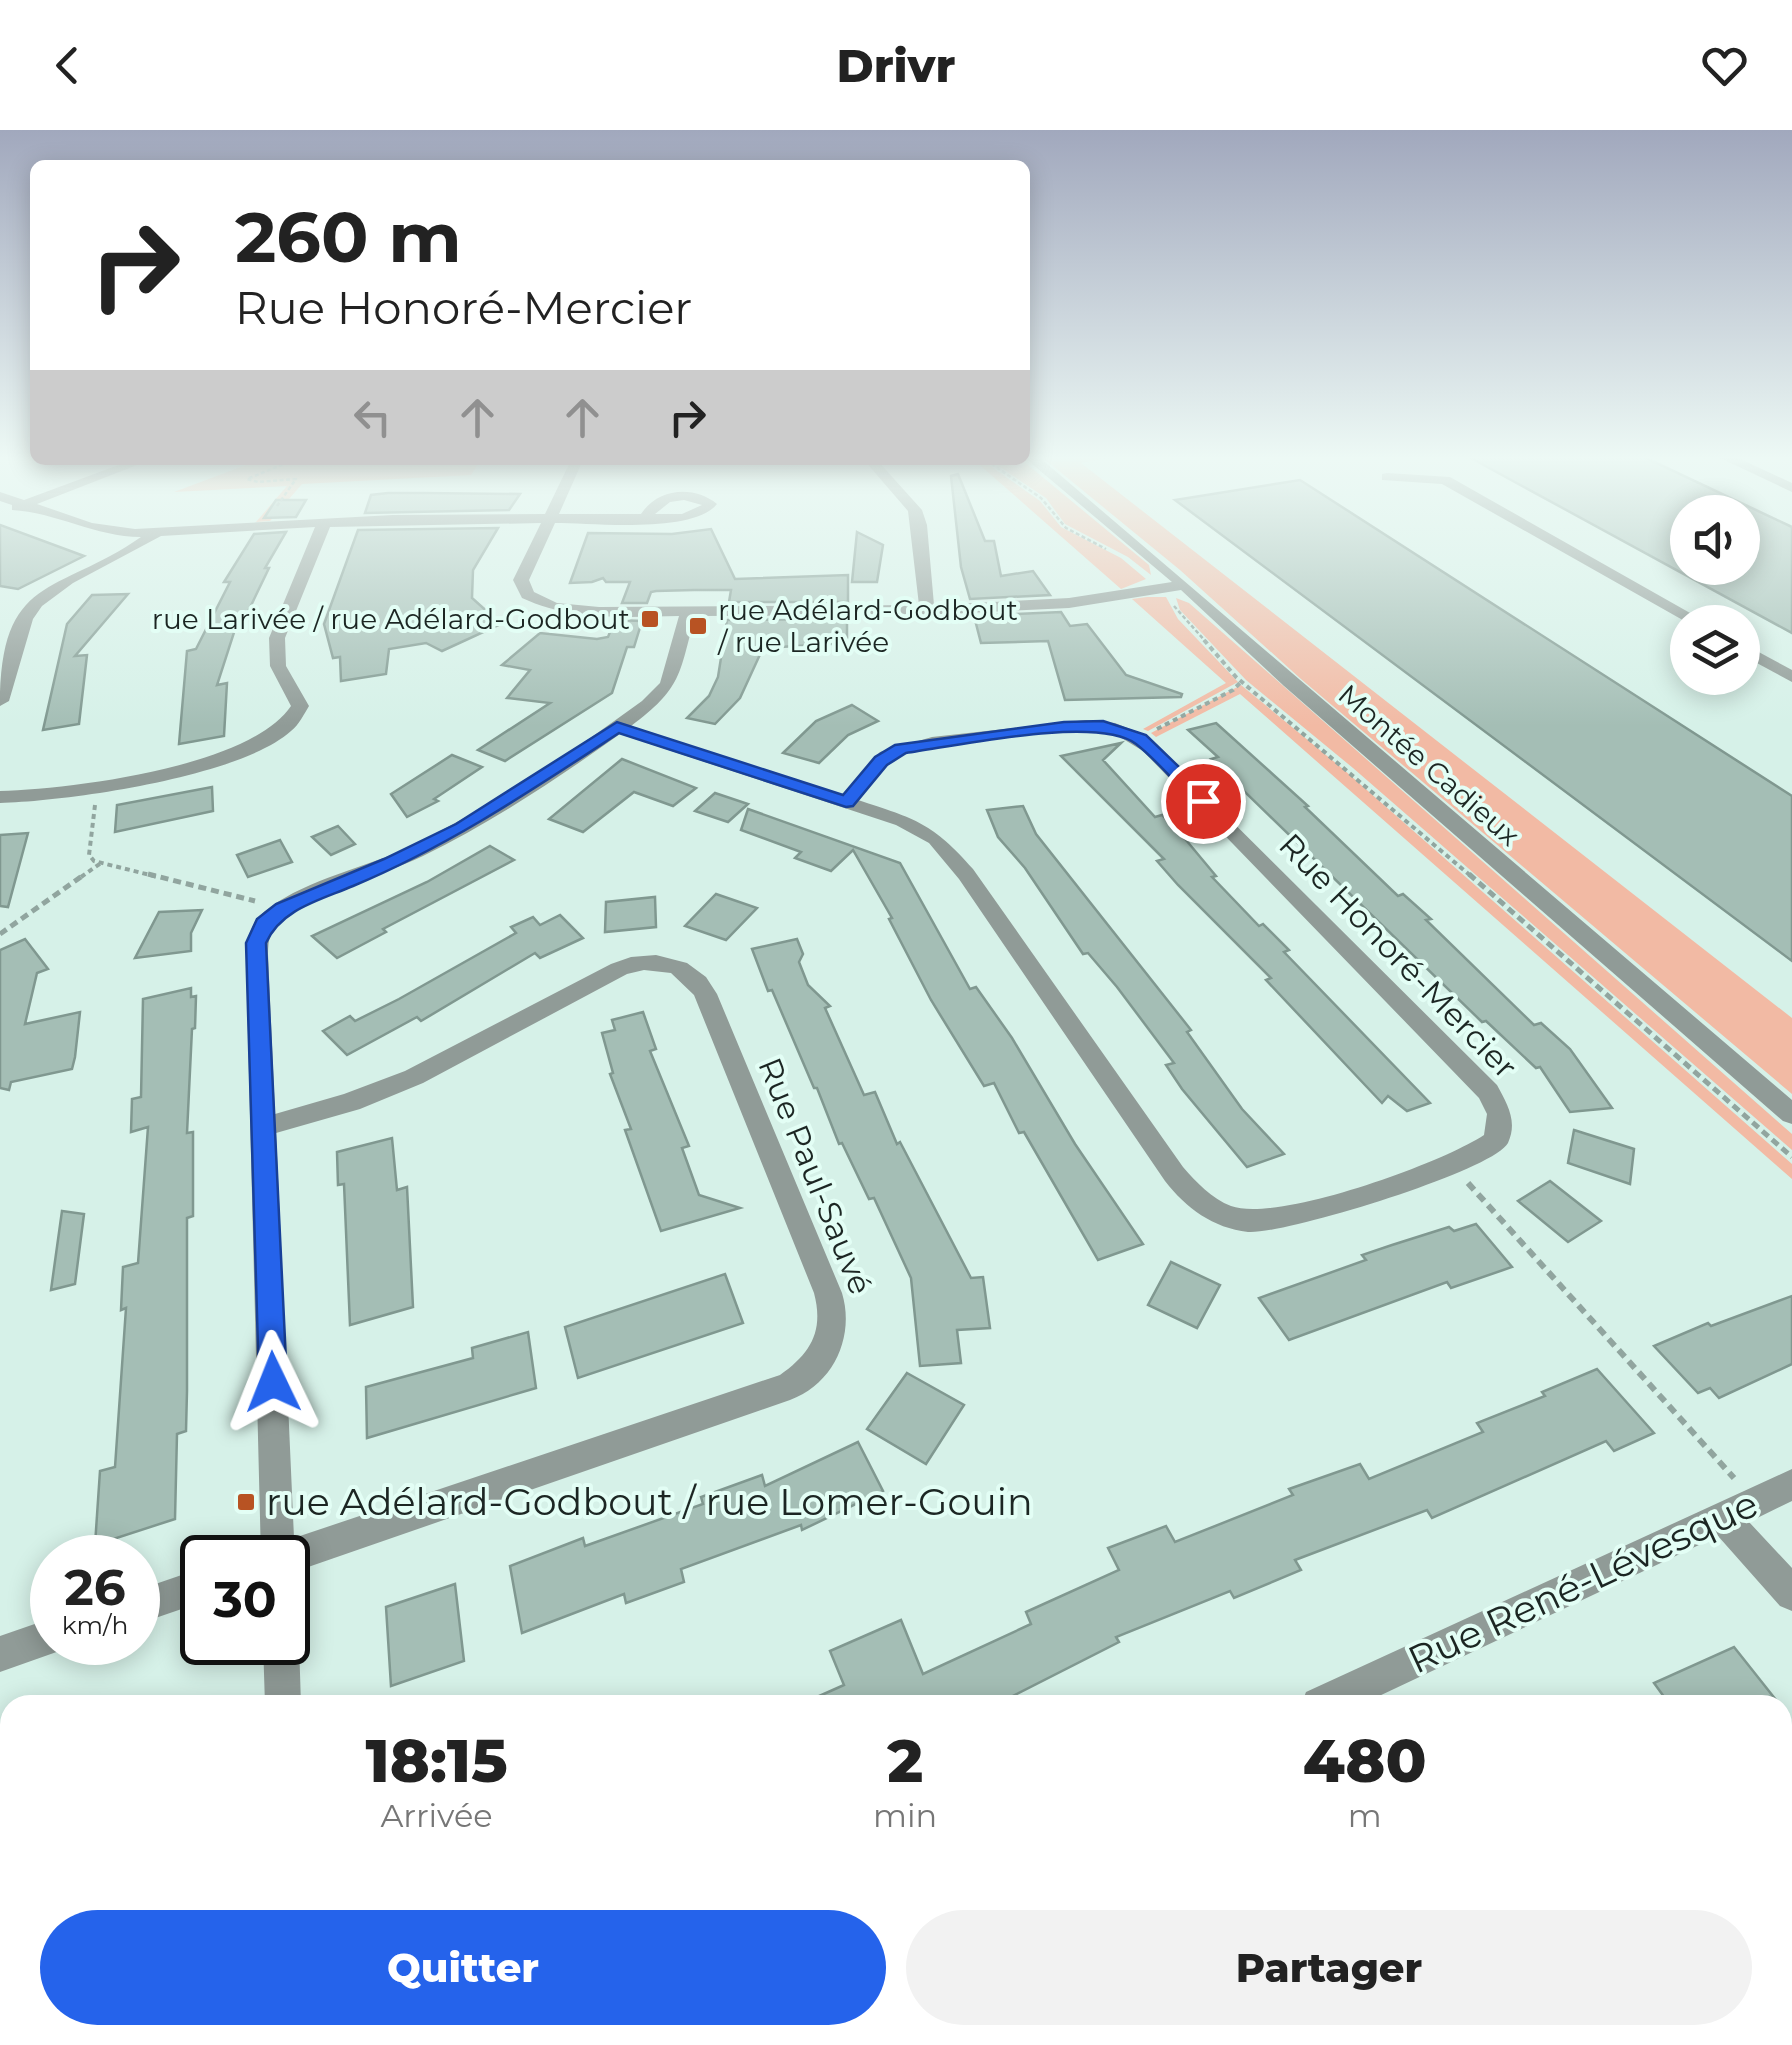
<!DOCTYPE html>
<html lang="fr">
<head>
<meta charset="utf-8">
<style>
	:root { --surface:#fff; --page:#f2f2f2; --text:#222; --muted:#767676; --accent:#2563eb }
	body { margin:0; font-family:Montserrat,sans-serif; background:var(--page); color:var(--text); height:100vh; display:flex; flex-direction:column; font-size:38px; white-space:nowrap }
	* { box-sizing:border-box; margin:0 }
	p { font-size:32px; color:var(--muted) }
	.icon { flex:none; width:55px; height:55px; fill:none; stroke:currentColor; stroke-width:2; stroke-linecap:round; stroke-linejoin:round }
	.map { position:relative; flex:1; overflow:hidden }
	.sheet { position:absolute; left:0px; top:1565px; width:1792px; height:350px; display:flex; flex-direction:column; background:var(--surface); border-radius:30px 30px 0 0; box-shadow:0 5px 25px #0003 }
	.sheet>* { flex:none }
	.guide { position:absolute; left:30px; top:30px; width:1000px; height:305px; border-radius:15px; box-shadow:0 5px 25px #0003; background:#fff; color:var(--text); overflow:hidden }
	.controls { position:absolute; left:1670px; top:365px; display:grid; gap:20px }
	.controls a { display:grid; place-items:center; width:90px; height:90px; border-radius:50%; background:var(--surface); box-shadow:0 5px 25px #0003; font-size:50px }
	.speed { position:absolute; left:30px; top:1405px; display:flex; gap:20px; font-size:50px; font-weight:700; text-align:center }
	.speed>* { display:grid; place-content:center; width:130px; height:130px; border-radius:50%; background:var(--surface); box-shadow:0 5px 25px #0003; line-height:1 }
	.speed small { font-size:25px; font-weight:400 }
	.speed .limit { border:5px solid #111; border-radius:15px; background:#fff; color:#111 }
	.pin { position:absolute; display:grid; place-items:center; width:85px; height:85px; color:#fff; margin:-42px; border:5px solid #fff; border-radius:50%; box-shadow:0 2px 10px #0007 }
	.me { position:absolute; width:110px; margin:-55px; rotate:358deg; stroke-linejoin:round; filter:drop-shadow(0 0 8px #0008) }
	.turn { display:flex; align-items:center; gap:35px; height:210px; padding:0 40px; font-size:45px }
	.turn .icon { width:130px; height:130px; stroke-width:2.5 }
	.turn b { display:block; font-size:70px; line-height:85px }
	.lanes { display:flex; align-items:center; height:95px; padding:0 40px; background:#0003; justify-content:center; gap:50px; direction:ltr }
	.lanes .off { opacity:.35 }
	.eta { display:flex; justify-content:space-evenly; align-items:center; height:170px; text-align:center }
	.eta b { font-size:60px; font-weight:800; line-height:70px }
	.button { display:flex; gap:20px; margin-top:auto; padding:20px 40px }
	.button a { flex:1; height:115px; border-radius:60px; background:var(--accent); color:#fff; font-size:40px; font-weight:800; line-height:115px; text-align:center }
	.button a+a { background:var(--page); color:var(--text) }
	header { display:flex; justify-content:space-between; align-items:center; height:130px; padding:0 40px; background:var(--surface); font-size:45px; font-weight:800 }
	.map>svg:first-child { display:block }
</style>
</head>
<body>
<header><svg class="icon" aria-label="back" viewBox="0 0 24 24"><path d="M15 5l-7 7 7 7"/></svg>Drivr<svg class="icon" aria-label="heart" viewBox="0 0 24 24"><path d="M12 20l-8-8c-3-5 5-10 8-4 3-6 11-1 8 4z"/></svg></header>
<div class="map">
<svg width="1792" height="1915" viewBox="0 0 1792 1915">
	<rect width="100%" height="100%" fill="#d6f1e8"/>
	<g fill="#f2baa4">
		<polygon points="1042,327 1111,327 1081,333 1792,888 1792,964 1301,549 1180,440"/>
		<polygon points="259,330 481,330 471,345 302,354 270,391 256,392 287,356 174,362"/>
		<polygon points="974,330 982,330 1040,371 1061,397 1121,428 1146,449 1121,459"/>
		<polygon points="989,330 1022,330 1149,435 1151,445 1128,427 1065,394 1046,368"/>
		<polygon points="1147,467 1166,467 1178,489 1238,552 1148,601 1143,599 1226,553 1132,469"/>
		<polygon points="1176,468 1189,473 1792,1004 1792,1020 1353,638 1246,550 1180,480"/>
		<polygon points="1241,555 1343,639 1792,1034 1792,1049 1240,564 1156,607 1151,603"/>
	</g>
	<g fill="#a4beb5" stroke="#809890" stroke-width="2.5" fill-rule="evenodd">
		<path d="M 1469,327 L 1644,327 L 1792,397 L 1792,503 ZM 1688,382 L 1742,382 L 1742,438 L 1688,438 Z"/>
		<polygon points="958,344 985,411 994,411 1001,446 1033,441 1050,465 970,469 961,437 951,346"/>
		<polygon points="1300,350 1792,666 1792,831 1175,370"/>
		<polygon points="388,363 424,363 520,364 509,380 365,383 371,365"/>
		<polygon points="276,370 306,370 296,387 264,388"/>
		<polygon points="0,395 84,426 18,459 0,456"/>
		<polygon points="498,398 473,440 472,468 501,494 442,521 426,513 389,519 386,544 341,551 340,527 333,528 324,494 358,400"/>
		<polygon points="711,399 735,449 848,445 848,472 729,472 731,460 694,460 656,461 651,462 647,473 622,473 630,452 606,452 603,448 592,452 570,453 588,403 672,404"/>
		<polygon points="286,402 265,438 269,438 244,490 238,490 217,555 227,553 224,606 179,614 187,521 196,519 230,452 224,452 254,404"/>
		<polygon points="857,402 883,415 877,452 852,452"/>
		<polygon points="128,464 75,526 87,525 79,594 43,600 67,494 92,465"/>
		<polygon points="1061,482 1070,496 1087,494 1126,545 1182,564 1181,567 1065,570 1048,511 981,513 974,486"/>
		<polygon points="847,489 847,513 763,518 740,568 715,594 687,588 709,566 718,547 727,490"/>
		<polygon points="615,490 642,491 634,517 627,517 612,563 505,631 478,620 550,573 507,568 530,540 502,535 540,503 597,509 608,507"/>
		<polygon points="852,575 878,591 848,605 819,633 783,623 816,591"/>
		<polygon points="1216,593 1308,676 1305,677 1398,766 1403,764 1431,789 1426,790 1534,895 1541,893 1570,919 1612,978 1570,982 1540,937 1536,938 1486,891 1482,892 1211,629 1218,627 1188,600"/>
		<polygon points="1121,613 1103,630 1155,687 1162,685 1186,710 1216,746 1212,747 1259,796 1263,794 1289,820 1284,822 1430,973 1407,981 1388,966 1382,973 1266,850 1271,848 1178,755 1157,731 1164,729 1061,626"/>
		<polygon points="452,625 482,637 434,669 438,671 407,687 391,664"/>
		<polygon points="622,629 696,658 673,676 634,662 583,702 549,689"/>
		<polygon points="212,657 213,681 115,702 117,675"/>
		<polygon points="715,663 748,674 728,692 695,681"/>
		<polygon points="1023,676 1036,704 1191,900 1187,902 1242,979 1284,1024 1247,1037 1182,959 1166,935 1174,933 1117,857 1088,823 1083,824 1025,738 998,707 987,680"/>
		<polygon points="748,679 900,733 970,859 976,857 1012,908 1075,1014 1143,1114 1098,1130 1024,1002 1019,1003 994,953 984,956 931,870 889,789 892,788 853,720 831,741 795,728 801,722 741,700"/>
		<polygon points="338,696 355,714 331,725 312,707"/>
		<polygon points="28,703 8,777 0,776 0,705"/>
		<polygon points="280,710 292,732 248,747 237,725"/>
		<polygon points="490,716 514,730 383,799 386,802 337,828 312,806 427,752"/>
		<polygon points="716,764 757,778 726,810 685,796"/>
		<polygon points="655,767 656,797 605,802 606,772"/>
		<polygon points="202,780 191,803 191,821 135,828 159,782"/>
		<polygon points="560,785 583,808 540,828 535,823 421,891 417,887 347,925 323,901 350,886 355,891 399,869 516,803 511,797 533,787 540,795"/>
		<polygon points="25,809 48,839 37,843 25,894 80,882 75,927 72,939 11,952 9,960 0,958 0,820"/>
		<polygon points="797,809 803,824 799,832 808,855 830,876 825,878 864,965 875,962 897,1014 900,1012 971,1148 983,1147 990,1198 957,1200 961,1233 920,1236 911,1148 874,1068 869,1069 842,1013 839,1014 817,958 814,958 772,860 768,861 752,819"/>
		<polygon points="191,858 191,867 196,866 195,898 192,899 187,1003 193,1002 193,1086 187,1088 187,1261 186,1301 177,1304 175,1389 95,1415 100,1341 115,1337 126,1178 121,1180 123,1137 138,1133 148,997 131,1002 132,969 141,967 143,869"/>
		<polygon points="643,882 656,919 650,921 689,1016 682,1018 699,1065 740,1078 661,1101 625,1000 631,999 610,944 613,943 602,903 615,900 612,890"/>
		<polygon points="1574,1000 1634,1019 1630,1054 1568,1033"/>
		<polygon points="392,1008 397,1060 407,1057 413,1177 350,1195 344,1054 338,1055 337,1022"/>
		<polygon points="1550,1051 1601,1091 1568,1112 1518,1071"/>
		<polygon points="62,1081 84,1084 75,1154 51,1160"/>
		<polygon points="1476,1094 1512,1137 1451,1158 1447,1152 1289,1210 1259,1168 1366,1130 1362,1125 1392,1115 1449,1097 1454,1101"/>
		<polygon points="1171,1132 1220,1155 1197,1198 1148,1175"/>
		<polygon points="725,1144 743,1193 578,1248 565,1197"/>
		<polygon points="1792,1166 1792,1234 1719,1268 1710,1258 1698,1263 1654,1216 1708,1193 1711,1196"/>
		<polygon points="528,1202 536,1258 367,1308 366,1257 473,1228 472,1218"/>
		<polygon points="1597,1239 1654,1303 1614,1321 1606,1311 1432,1388 1427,1380 1295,1430 1301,1440 1234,1468 1230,1461 1116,1507 1119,1512 995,1575 799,1575 844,1555 830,1521 901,1490 923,1544 1031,1494 1026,1482 1119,1440 1108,1418 1166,1396 1175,1412 1293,1365 1289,1359 1360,1334 1369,1349 1483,1302 1477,1293 1545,1266 1542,1262"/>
		<polygon points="907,1243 964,1275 926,1334 867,1299"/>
		<polygon points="858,1312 883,1361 802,1400 801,1395 681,1439 684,1452 626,1473 624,1464 522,1503 510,1436 583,1408 585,1416 703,1374 701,1367 762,1345 765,1356"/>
		<polygon points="455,1454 464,1531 391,1556 386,1477"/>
		<polygon points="1734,1517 1780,1575 1670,1575 1654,1553"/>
	</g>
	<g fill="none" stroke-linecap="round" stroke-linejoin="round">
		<g stroke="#91a59f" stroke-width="2.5" stroke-dasharray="4 2.5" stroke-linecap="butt">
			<polyline points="986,330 1041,368 1066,398 1106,419"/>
			<polyline points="277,376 296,349 258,352 247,349 294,330"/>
			<polyline points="1174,476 1206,512"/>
		</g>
		<g stroke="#91a59f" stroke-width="4" stroke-dasharray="5 4" stroke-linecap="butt">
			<polyline points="1204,510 1236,547 1472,747"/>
			<polyline points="1157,599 1233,560 1242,551"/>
			<polyline points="95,675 89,725 94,731 158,747"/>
			<polyline points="81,747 101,733"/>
		</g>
		<g stroke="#91a59f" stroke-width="5" stroke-dasharray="8 5" stroke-linecap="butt">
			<polyline points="148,744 255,771"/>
			<polyline points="1469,744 1792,1027"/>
			<polyline points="0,804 85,744"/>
		</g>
		<polyline stroke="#91a59f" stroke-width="6" stroke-dasharray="9 6" stroke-linecap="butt" points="1468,1053 1734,1348"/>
		<polyline stroke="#91a59f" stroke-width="8" stroke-dasharray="11 8" stroke-linecap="butt" points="908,1905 912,1915"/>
		<g fill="#909b97" fill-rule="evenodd">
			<path d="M 1039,327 L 1792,970 L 1792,994 L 1783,991 L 1284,556 L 1181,460 L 1069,478 L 927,485 L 695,486 C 679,545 682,558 631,596 L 842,665 L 880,622 L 932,607 L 1086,590 L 1115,593 L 1145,605 L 1497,955 C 1507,974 1518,991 1508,1013 C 1493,1041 1283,1105 1248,1102 C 1213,1098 1186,1078 1165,1051 L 959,749 L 929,713 L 896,695 L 620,604 C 557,649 492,692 423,726 C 377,748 322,757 282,790 C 270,799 268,810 268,824 L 275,984 L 344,964 L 405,941 L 611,834 L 631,827 L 656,825 L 687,833 L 706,847 L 717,864 L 842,1163 C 855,1206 834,1254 790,1270 L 288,1444 L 288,1428 L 261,1428 L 246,824 C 247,805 253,789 269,778 C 310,748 363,739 409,717 C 491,677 568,625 642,571 L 660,553 L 679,486 C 625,487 572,491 522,468 L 513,450 L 541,393 L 330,397 L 285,508 L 286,536 L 309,576 C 304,584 299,595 291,601 C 240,647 69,671 0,673 L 0,661 C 72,659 250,637 291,576 L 270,536 L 269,508 L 315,397 L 161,406 L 73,453 L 42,476 L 33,489 L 9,571 L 0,576 C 0,443 56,466 141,407 C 96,407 55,382 12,380 L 12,375 L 0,371 L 0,362 L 24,370 L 132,330 L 150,330 L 37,374 L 92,393 L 135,399 L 393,385 L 545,384 L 571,330 L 583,330 L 559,384 L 641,384 C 658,358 694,355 717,374 C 693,404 593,393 555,393 L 529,450 L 534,462 L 557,473 L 599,477 L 919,475 L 908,381 L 864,330 L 877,330 L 922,380 L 927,395 L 934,475 L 1069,468 L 1172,452 L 1025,328 ZM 684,370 L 702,375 L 682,384 L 655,384 L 670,372 ZM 1086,601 L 1115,604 L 1143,621 L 1479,968 L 1487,984 L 1484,1005 C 1442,1033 1278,1093 1231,1076 C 1212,1069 1196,1052 1183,1037 L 973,739 C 933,693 916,689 858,670 C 870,654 883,634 901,626 C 945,606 1037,604 1086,601 ZM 644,840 L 671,843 L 694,865 L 814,1163 C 824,1201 811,1223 780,1245 L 294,1408 L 276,1003 L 360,979 L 423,953 L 627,844 Z"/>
			<polygon points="1718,327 1736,327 1792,353 1792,362"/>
			<polygon points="1387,343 1450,347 1706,492 1688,493 1442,354 1382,350 1382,344"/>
			<polygon points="1742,513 1792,540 1792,552 1742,525"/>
			<polygon points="1792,1339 1792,1371 1749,1392 1792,1438 1792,1481 1780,1476 1718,1406 1360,1575 1301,1575 1306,1562"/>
			<polygon points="202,1438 202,1472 138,1494 138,1460"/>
			<polygon points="52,1488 52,1512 67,1512 65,1519 0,1542 0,1506"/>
			<polygon points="288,1497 294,1499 299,1512 301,1575 265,1575 263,1512 288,1512"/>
			<rect x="273" y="1905" width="44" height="10"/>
			<polygon points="556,1905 618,1905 614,1915 552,1915"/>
		</g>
	</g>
	<linearGradient id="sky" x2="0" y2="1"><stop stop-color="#a1a8bd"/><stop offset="0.55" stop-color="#edf9f5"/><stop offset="1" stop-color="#edf9f5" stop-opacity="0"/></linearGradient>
	<rect width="1792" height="596" fill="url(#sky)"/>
	<path fill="#2563eb" stroke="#184099" stroke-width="2.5" d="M 1103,591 L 1146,605 L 1210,667 L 1210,675 L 1197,675 C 1177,655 1158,631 1136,614 C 1097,585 956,616 906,623 L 887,635 L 853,676 L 846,677 L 619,603 C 532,660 449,716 353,756 C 320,770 281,779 266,813 L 287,1252 L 283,1261 L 273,1265 L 263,1261 L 259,1252 L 246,813 L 257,789 L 276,774 L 384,729 L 456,694 L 617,592 L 843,665 L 875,627 L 895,615 L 1064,592 Z"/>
	<g fill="#b85323" stroke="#e3fef5" stroke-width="4">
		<rect x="640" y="479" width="20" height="20" rx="5"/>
		<rect x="688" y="486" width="20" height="20" rx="5"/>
		<rect x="236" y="1362" width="20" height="20" rx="5"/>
	</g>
	<g text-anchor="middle" stroke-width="8" stroke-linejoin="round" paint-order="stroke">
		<g font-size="28" fill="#1c2623" stroke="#e3fef5" text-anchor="start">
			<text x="718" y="490">rue Adélard-Godbout<tspan x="718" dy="32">/ rue Larivée</tspan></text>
			<text x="630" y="499" text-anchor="end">rue Larivée / rue Adélard-Godbout</text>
		</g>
		<g font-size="28" fill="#1c2623" stroke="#e3fef5">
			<text transform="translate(1429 635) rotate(41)" y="10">Montée Cadieux</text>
		</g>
		<g font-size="32" fill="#1c2623" stroke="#e3fef5">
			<text transform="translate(1398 826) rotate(46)" y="11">Rue Honoré-Mercier</text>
			<text transform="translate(815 1046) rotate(68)" y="11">Rue Paul-Sauvé</text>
		</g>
		<g font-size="38" fill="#1c2623" stroke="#e3fef5" text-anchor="start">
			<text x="266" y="1385">rue Adélard-Godbout / rue Lomer-Gouin</text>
		</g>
		<g font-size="38" fill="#1c2623" stroke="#e3fef5">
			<text transform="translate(1583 1452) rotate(-25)" y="13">Rue René-Lévesque</text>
		</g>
	</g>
</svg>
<div class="controls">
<a><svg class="icon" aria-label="sound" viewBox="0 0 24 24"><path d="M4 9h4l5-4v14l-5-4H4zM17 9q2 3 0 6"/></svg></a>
<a><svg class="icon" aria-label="layers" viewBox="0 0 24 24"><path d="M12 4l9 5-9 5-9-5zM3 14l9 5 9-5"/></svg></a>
</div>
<div class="speed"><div>26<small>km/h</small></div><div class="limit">30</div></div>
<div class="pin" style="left:1203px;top:671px;background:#d93025"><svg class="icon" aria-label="arrive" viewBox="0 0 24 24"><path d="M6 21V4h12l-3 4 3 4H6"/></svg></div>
<svg class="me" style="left:273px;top:1252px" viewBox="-20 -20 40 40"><path d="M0-17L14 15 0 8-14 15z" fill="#2563eb" stroke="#fff" stroke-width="4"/></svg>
<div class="guide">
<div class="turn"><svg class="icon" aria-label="right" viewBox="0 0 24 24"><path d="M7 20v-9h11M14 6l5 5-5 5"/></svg><div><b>260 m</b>Rue Honoré-Mercier</div></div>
<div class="lanes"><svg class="icon off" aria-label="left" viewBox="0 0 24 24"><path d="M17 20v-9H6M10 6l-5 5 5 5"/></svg><svg class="icon off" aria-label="ahead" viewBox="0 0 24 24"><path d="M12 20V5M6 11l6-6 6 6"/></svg><svg class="icon off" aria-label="ahead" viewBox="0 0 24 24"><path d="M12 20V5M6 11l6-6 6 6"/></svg><svg class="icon" aria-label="right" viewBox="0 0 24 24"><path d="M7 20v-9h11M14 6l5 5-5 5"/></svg></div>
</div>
<section class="sheet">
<div class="eta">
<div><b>18:15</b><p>Arrivée</p></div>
<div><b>2</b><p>min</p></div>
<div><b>480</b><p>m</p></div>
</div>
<div class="button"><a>Quitter</a><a>Partager</a></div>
</section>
</div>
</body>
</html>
